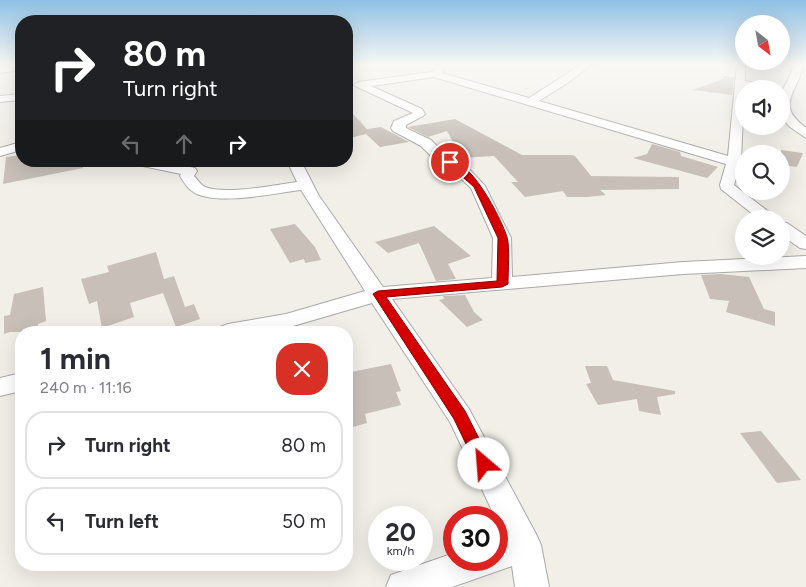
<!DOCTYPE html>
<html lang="en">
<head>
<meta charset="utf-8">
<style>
	:root { --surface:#fff; --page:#f7f7f7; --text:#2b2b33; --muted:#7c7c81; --line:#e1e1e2 }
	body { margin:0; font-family:Figtree,sans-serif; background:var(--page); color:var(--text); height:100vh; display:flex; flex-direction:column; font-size:19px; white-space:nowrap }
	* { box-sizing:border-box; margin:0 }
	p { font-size:16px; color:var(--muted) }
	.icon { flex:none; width:28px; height:28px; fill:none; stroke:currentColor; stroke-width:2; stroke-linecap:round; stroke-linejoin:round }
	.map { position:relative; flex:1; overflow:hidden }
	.details { position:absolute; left:15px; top:326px; width:338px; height:245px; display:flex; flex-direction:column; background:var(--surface); border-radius:20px; box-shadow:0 5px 20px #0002 }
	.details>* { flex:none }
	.banner { position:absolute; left:15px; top:15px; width:338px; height:152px; border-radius:20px; box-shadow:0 5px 20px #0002; background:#202124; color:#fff; overflow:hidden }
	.needle { width:32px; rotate:149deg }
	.controls { position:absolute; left:735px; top:15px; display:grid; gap:10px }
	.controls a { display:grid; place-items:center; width:55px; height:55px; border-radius:50%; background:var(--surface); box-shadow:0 5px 20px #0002; font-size:25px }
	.speed { position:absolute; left:368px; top:506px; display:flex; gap:10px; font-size:25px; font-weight:700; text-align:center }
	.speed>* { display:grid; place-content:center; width:65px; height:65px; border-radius:50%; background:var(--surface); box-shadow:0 5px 20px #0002; line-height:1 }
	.speed small { font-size:12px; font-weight:400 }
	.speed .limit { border:8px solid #d22; background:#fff; color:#111 }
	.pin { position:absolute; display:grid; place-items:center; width:42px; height:42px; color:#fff; margin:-21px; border:2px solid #fff; border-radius:50%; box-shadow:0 1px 5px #0007 }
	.me { position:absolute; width:55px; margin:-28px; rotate:333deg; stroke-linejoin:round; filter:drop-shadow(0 0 4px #0008) }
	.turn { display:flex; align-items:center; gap:18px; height:105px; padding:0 25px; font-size:22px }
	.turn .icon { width:65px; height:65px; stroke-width:2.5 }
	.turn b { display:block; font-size:35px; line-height:42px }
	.lanes { display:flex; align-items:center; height:48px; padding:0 25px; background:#0003; justify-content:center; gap:25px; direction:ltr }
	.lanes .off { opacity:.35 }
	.round { display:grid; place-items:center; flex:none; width:52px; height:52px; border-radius:20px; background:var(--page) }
	.summary { display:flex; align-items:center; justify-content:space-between; height:85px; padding:0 25px }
	h1 { font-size:30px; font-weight:700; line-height:38px }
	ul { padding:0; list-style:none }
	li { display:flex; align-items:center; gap:15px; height:68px; margin:0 10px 8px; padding:0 15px; border:2px solid var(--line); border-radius:20px }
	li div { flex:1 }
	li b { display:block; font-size:19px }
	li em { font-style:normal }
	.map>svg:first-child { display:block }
</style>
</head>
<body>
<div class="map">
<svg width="806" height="587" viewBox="0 0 806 587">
	<rect width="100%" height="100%" fill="#f2efe9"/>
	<g fill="#c7bfb8">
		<polygon points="724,76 734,77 732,95 693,90 723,79"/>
		<polygon points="346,106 367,129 381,127 409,142 380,147 366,134 346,139"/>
		<polygon points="455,119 522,155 571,155 575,156 591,176 679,177 679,189 600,190 606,195 587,197 567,197 563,191 525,197 511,182 518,182 494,156 462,158 447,131 428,137 408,127"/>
		<polygon points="652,144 680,152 681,156 718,167 707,178 633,158 647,154"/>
		<polygon points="781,150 803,153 797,167 781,165"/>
		<polygon points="21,155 21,161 82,161 83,168 3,184 6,157"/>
		<polygon points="295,224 315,247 321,260 305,263 304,259 290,263 270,229"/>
		<polygon points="434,226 471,256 448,264 456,279 436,281 419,243 388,253 375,242"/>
		<polygon points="156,252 164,279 174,276 185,307 194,304 200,319 176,327 163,293 130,303 134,317 102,328 97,301 89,304 81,279 109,272 107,266"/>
		<polygon points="721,274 749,277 764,309 775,312 775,326 726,312 729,301 710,299 701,275"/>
		<polygon points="43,287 46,321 38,324 38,332 10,332 4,334 4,316 10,315 14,294"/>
		<polygon points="465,295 474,312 483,320 467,327 439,300 444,299 443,296"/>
		<polygon points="391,364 401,391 396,392 401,405 365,414 367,423 346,429 346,373"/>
		<polygon points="585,366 607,366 613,380 675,391 675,394 657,397 661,415 639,411 637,399 598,405 586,384 591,383"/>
		<polygon points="761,431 789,465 801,480 777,483 740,433"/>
	</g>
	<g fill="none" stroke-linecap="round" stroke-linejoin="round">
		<defs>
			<g id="street">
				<polygon points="21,64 21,70 0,73 0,67"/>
				<path d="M 436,64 L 444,65 L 442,73 L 529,98 L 582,64 L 592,64 L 569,82 L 539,101 L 728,156 L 737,64 L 745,64 L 745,81 L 776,86 L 781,89 L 744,87 L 744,89 L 741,162 L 734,185 L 778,219 L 759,219 L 721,189 L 720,185 L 726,164 L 434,77 L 371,86 L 422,109 L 425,114 L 423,116 L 406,125 L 406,128 L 431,140 L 448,157 L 454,158 L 471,171 L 485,186 L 511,238 L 512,277 L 683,262 L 806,256 L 806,268 L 683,274 L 392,299 L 469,409 L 536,534 L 541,545 L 549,587 L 515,587 L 512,566 L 452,587 L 386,587 L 391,575 L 454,553 L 454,560 L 496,560 L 496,539 L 504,536 L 450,422 L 372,303 L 286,328 L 264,332 L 217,332 L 220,327 L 228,324 L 286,314 L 365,291 L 301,190 C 276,193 212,207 192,191 C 187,188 183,181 180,176 L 181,174 L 138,165 L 131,161 L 161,161 L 195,168 L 197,171 L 194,176 C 198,180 201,185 205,187 C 225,195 275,185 297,182 L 287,161 L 301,161 L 319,196 L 383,287 L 492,278 L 493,238 L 471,188 L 447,166 L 440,165 L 421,146 L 393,131 L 391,128 L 394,121 L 413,113 L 353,85 L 358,82 L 431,72 L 435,70 Z"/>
				<path d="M 795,64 L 804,64 C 800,70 801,77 797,83 C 786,105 786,112 806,128 L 806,138 L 790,127 L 781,117 L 781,94 Z"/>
				<polygon points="21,94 21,100 0,102 0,96"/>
				<polygon points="21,142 21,150 0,156 0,148"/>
				<polygon points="781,222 787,223 806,236 806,249 800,248 781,235"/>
				<polygon points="21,373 21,391 0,396 0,378"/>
			</g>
		</defs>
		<use href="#street" stroke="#a9a9a9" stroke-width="2"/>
		<use href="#street" fill="#fff" fill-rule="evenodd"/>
	</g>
	<linearGradient id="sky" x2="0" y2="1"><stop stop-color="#8fc0e4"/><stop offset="0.44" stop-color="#f9f8f5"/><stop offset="1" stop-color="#f9f8f5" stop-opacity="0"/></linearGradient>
	<rect width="806" height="146" fill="url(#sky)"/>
	<path fill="#d40000" stroke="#8a0000" d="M 447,160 C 470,157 501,218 507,237 C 510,248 508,271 508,284 L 502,287 L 386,297 L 465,411 L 492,464 L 490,469 L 484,471 L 478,469 L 454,419 L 373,294 L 378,291 L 497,281 L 498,238 L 474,187 L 447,163 Z"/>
</svg>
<div class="controls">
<a><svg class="needle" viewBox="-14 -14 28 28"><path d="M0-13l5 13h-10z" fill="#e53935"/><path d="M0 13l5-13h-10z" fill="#7c7c81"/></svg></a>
<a><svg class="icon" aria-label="sound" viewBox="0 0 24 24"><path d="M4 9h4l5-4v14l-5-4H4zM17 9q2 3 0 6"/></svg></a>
<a><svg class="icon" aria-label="search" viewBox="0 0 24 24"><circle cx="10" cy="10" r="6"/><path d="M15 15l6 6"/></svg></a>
<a><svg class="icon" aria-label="layers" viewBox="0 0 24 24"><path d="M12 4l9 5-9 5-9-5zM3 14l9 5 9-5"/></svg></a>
</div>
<div class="speed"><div>20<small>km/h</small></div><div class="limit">30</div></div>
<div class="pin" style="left:450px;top:162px;background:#d93025"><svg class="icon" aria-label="arrive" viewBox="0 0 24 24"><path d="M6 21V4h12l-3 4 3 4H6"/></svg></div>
<svg class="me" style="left:484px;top:464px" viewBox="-20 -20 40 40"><circle r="19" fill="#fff"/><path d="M0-13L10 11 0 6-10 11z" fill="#d40000"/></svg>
<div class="banner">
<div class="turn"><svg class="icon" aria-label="right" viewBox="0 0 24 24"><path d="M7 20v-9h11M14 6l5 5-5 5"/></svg><div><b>80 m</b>Turn right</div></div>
<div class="lanes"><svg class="icon off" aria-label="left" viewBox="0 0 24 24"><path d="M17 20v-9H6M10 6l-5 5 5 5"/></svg><svg class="icon off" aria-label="ahead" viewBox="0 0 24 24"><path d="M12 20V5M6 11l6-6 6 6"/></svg><svg class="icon" aria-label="right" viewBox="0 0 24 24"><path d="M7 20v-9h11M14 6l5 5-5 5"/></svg></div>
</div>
<section class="details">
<div class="summary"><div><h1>1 min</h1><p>240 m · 11:16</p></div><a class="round" style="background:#d93025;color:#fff"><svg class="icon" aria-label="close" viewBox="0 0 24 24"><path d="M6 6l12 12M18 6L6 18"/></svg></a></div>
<ul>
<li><svg class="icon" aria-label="right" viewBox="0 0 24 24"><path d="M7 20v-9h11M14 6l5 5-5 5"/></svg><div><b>Turn right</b></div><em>80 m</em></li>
<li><svg class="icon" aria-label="left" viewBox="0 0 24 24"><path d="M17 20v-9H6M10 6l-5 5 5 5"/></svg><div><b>Turn left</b></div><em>50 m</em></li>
</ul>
</section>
</div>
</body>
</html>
